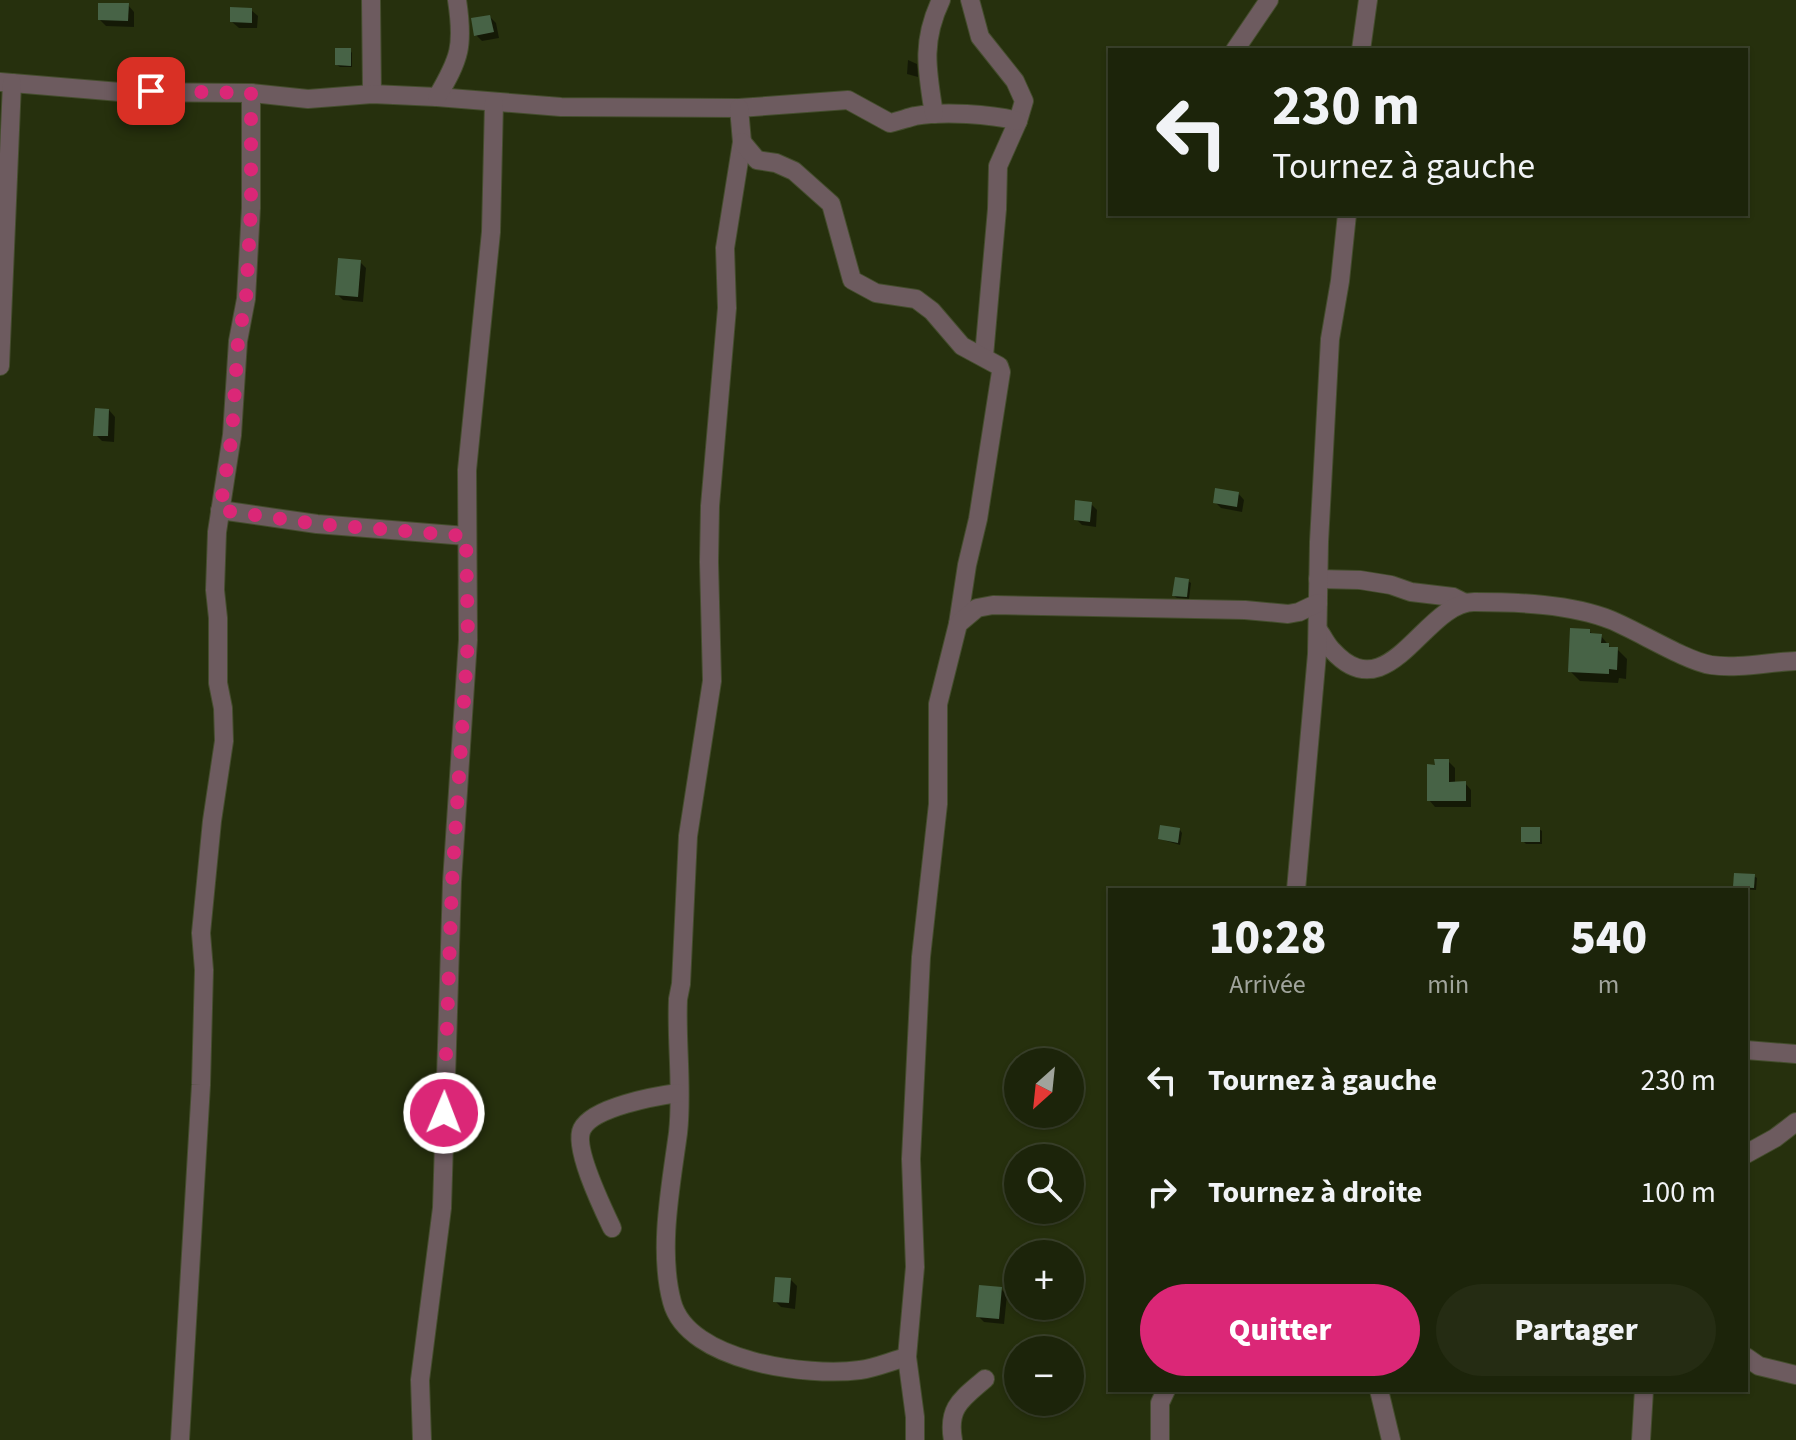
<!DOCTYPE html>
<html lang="fr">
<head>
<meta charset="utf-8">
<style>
	:root { --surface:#1c240a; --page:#252c13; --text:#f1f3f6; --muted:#a0a49c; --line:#3a412b; --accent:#db2777 }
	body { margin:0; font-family:"Source Sans 3",sans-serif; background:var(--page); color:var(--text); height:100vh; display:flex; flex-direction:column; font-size:30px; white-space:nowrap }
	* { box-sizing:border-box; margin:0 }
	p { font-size:26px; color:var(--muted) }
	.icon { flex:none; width:44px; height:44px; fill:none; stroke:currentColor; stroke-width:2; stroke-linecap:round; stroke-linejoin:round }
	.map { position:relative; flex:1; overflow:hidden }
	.drawer { position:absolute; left:1108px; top:888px; width:640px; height:504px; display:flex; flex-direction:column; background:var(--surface); border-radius:0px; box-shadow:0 2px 6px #0004,0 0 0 2px var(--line) }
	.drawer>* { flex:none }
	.hud { position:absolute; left:1108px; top:48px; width:640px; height:168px; border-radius:0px; box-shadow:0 2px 6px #0004,0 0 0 2px var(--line); background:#1c240a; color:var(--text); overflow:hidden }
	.needle { width:52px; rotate:207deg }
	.buttons { position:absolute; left:1004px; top:1048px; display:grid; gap:16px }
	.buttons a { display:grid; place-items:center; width:80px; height:80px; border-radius:50%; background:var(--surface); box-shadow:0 2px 6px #0004,0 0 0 2px var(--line); font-size:40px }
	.pin { position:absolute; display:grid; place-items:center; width:68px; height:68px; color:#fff; margin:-34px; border-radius:16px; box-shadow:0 4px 12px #0006 }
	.me { position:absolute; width:88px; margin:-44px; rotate:1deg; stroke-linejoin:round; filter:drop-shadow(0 0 6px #0008) }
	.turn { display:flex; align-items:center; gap:28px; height:168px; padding:0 32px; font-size:36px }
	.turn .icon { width:104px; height:104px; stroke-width:2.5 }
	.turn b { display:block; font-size:56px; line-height:68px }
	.eta { display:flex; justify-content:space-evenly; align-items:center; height:136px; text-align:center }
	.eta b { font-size:48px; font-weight:800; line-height:56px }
	.button { display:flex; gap:16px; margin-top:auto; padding:16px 32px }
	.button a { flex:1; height:92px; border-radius:48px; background:var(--accent); color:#fff; font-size:32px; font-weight:800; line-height:92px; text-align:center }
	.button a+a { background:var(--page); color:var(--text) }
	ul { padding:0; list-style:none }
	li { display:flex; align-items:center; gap:24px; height:112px; padding:0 32px }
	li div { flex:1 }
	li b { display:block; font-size:30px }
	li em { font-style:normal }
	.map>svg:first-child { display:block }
</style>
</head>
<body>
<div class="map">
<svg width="1796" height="1440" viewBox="0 0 1796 1440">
	<rect width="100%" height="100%" fill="#26300d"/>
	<g fill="#0007">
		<polygon points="128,5 134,12 134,27 106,26 100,20"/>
		<polygon points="251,10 258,16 257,28 239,28 232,22"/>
		<polygon points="490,17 496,23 499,38 482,41 476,35"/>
		<polygon points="350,50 352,53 352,67 340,67 337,65"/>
		<polygon points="908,60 917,64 918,77 907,74"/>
		<polygon points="360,262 366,268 363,302 343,300 337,294"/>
		<polygon points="109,410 115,417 114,442 102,441 96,435"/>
		<polygon points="1238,493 1244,500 1242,512 1221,508 1215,502"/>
		<polygon points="1091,504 1097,510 1096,527 1082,525 1076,519"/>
		<polygon points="1188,581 1191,583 1189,599 1177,598 1174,596"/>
		<polygon points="1589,631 1594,635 1601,636 1611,648 1617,649 1627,659 1626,679 1619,678 1618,683 1580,681 1570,671"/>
		<polygon points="1448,761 1455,768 1455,784 1465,783 1471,790 1471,807 1435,807 1429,800"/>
		<polygon points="1539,829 1542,831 1542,844 1526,844 1523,841"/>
		<polygon points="1180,830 1182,833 1180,845 1160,839"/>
		<polygon points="1754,876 1757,878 1756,890 1738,889 1735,886"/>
		<polygon points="791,1280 797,1286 795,1309 781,1307 775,1301"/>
		<polygon points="1001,1289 1007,1295 1004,1324 984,1322 978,1316"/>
	</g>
	<g fill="#476346">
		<polygon points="98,3 129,3 128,21 98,20"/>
		<polygon points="230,7 252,8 252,23 230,22"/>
		<polygon points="490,15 494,32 474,36 471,18"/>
		<polygon points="335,48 351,48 351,66 335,65"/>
		<polygon points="338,258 361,260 358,297 335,295"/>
		<polygon points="95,408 109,409 108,436 93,436"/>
		<polygon points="1215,488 1239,492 1237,507 1213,503"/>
		<polygon points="1075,500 1092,502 1090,522 1074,520"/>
		<polygon points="1175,577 1189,579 1187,597 1172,596"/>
		<polygon points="1570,628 1590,629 1590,633 1602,634 1601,643 1609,643 1609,647 1618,647 1617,670 1609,669 1609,674 1568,672"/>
		<polygon points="1434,759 1449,759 1449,782 1466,781 1466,801 1427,801 1427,764 1435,765"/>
		<polygon points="1160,825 1180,828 1178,843 1158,839"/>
		<rect x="1521" y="827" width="19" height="15"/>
		<polygon points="1734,873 1755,874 1754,888 1733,887"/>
		<polygon points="775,1277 791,1278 789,1303 773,1302"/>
		<polygon points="979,1285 1002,1287 999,1319 976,1317"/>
	</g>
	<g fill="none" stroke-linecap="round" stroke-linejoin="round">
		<defs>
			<g id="minor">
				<polyline points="371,0 372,94"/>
				<polyline points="970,0 980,37 1015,81 1024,101 1018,121 998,166 997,209 984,356"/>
				<polyline points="1235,50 1269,0"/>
				<polyline points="1361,50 1368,0"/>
				<path d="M 0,82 L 120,92 L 251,93 L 308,99 L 372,94 L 437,97 L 561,107 L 739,108 L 848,100 L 890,123 C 899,121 907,118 915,116 C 944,111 990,114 1018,121"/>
				<path d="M 437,97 C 460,58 464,46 457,0"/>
				<path d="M 739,108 L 742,142 L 725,248 L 727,308 L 710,506 L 709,562 L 712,681 L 688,836 L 681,984 L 678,999 C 676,1043 683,1089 678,1133 C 671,1185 658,1250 672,1302 C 688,1362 808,1377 860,1370 C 876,1368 891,1361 907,1357"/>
				<path d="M 934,114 C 927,70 921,42 941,0"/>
				<polyline points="742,142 757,160 776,163 794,171 831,204 852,280 876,293 916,299 932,311 962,346 999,366 1001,372 978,519 967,565 958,624"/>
				<polyline points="0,366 12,83"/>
				<polyline points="220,510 317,524 466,536"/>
				<polyline points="1318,579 1360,580 1391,585 1411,592 1453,597 1465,603"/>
				<path d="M 1318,630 C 1323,636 1326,644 1332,650 C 1389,713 1424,602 1474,602 C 1517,602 1571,604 1611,620 C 1638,631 1686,661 1711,665 C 1738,669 1769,662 1796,661"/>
				<polyline points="1296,890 1317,654 1319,542 1330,339 1340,281 1347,214"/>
				<polyline points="1746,1050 1796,1054"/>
				<polyline points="1746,1154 1775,1138 1796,1122"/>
				<path d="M 612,1228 C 603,1209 573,1147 582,1129 C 593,1107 656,1096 678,1093"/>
				<polyline points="1746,1357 1759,1366 1796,1375"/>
				<polyline points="1379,1390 1391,1440"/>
				<polyline points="180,1440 201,1085 204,970 201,933 212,821 224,741 223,708 218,683 218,618 215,590 217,532 232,435 238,341 246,299 251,208 251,93"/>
				<polyline points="422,1440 420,1380 442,1208 452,882 468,640 467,470 491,232 494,102"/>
				<polyline points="915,1440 915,1417 907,1357 915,1267 911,1159 921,957 938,804 938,704 958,624 977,608 993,605 1245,610 1288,614 1299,612 1318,603"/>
				<path d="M 953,1440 C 947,1407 962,1399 985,1379"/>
				<polyline points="1160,1440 1160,1403 1166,1390"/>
				<polyline points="1641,1440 1644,1390"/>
			</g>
		</defs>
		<use href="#minor" stroke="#444d2d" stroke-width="20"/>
		<use href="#minor" stroke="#6d5b5f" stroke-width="18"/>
	</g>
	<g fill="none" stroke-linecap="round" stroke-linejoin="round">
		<polyline stroke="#db2777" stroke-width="14" stroke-dasharray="0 25.2" points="151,91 251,93 251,208 246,299 238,341 232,435 220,510 317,524 466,536 468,640 452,882 444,1113"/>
	</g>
</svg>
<div class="buttons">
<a><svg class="needle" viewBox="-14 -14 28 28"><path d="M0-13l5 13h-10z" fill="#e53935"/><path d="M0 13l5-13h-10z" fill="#a0a49c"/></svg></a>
<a><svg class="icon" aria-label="search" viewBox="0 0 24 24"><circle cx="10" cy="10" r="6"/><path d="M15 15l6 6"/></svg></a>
<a>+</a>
<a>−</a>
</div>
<div class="pin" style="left:151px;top:91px;background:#d93025"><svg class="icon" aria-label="arrive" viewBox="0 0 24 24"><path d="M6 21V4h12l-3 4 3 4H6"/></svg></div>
<svg class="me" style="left:444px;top:1113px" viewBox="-20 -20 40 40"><circle r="17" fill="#db2777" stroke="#fff" stroke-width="3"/><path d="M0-11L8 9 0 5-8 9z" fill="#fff"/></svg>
<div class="hud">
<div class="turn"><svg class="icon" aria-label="left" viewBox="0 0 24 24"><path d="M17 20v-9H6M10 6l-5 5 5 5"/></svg><div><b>230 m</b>Tournez à gauche</div></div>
</div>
<section class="drawer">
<div class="eta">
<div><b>10:28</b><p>Arrivée</p></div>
<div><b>7</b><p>min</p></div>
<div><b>540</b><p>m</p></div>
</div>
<ul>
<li><svg class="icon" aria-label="left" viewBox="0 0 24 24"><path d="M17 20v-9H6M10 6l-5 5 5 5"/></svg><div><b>Tournez à gauche</b></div><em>230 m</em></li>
<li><svg class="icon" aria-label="right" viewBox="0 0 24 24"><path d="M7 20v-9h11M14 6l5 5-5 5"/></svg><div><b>Tournez à droite</b></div><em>100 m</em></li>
</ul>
<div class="button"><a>Quitter</a><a>Partager</a></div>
</section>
</div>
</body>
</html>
